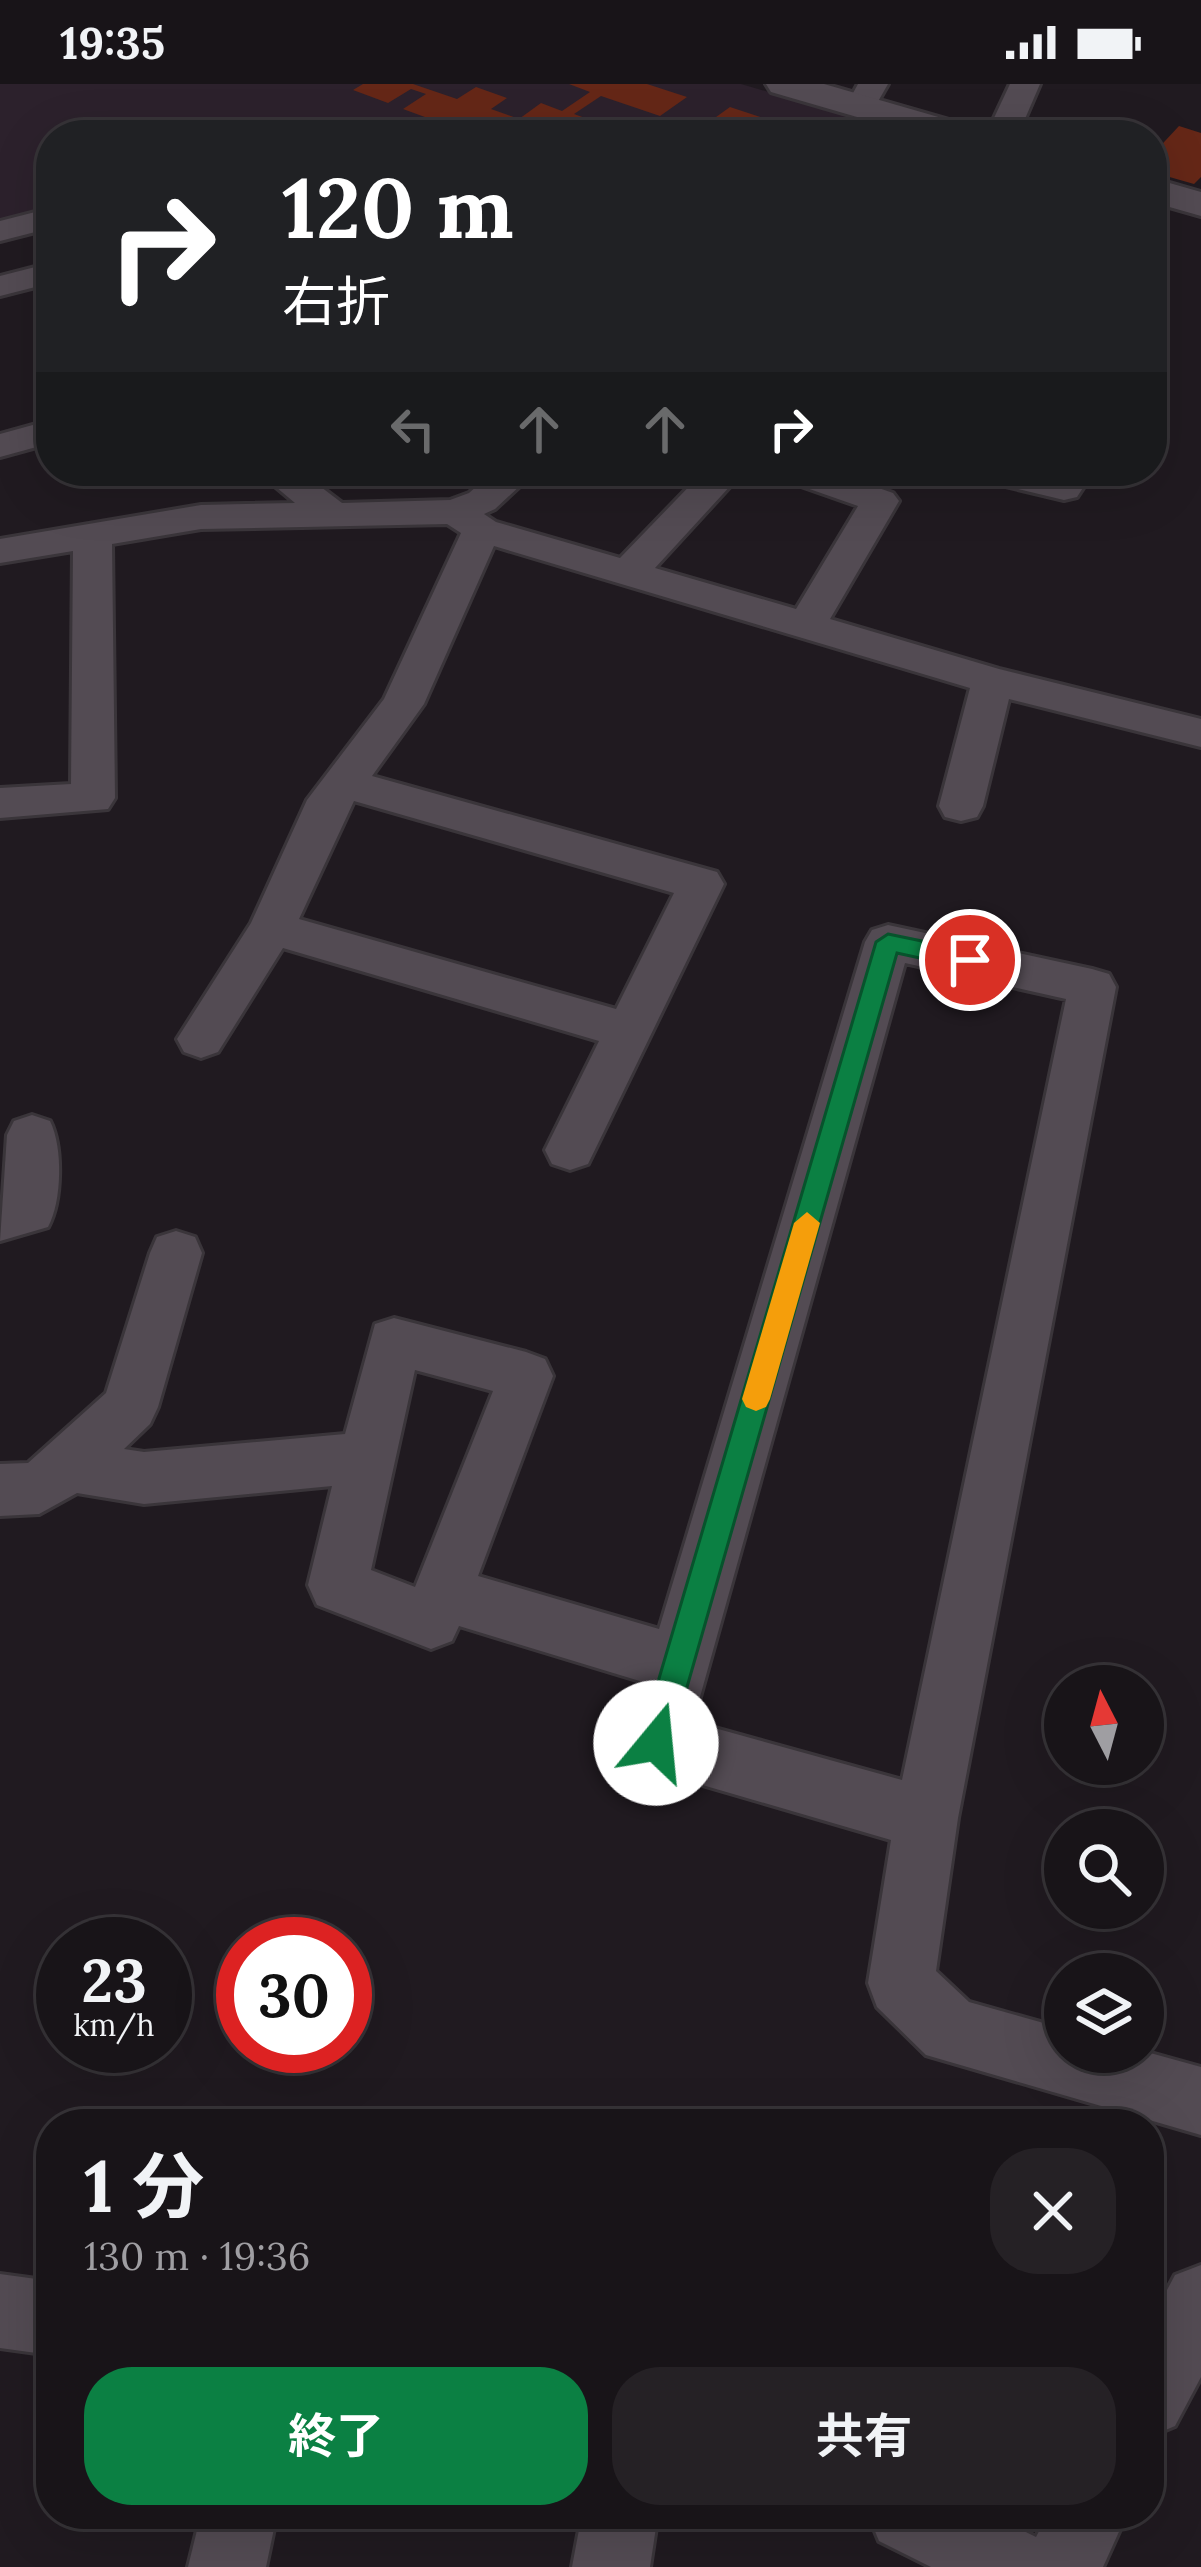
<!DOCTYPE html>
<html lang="ja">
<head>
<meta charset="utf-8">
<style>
	:root { --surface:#181418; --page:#252125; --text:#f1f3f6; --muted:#9f9ea2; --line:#363337; --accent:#0b8043 }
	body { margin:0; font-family:Lora,"Noto Sans JP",serif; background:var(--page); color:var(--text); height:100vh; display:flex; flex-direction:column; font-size:45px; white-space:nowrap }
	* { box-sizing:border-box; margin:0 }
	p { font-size:39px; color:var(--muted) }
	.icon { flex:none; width:66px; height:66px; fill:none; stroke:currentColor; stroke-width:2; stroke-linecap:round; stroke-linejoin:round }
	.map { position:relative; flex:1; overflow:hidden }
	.side { position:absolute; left:36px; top:2025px; width:1128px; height:420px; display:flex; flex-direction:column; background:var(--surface); border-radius:48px; box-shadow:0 12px 48px #0002,0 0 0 3px var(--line) }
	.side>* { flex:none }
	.banner { position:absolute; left:36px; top:36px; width:1131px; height:366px; border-radius:48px; box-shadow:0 12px 48px #0002,0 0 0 3px var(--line); background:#202124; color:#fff; overflow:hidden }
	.needle { width:78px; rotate:354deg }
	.fabs { position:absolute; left:1044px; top:1581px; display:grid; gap:24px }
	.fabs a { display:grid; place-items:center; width:120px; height:120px; border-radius:50%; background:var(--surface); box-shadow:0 12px 48px #0002,0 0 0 3px var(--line); font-size:60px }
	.speed { position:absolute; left:36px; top:1833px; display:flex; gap:24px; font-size:60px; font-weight:700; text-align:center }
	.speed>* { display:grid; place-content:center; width:156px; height:156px; border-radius:50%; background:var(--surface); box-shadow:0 12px 48px #0002,0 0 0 3px var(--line); line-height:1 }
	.speed small { font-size:30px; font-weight:400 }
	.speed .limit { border:18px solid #d22; background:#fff; color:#111 }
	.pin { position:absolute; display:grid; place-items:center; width:102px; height:102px; color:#fff; margin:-51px; border:6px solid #fff; border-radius:50%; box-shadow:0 3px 12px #0007 }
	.me { position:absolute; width:132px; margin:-66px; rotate:17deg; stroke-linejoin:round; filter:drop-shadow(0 0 9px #0008) }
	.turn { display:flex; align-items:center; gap:42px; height:252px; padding:0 48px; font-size:54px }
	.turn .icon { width:156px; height:156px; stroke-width:2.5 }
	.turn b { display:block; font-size:84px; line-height:102px }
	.lanes { display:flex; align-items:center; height:114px; padding:0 48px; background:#0003; justify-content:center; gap:60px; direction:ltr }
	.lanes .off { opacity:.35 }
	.round { display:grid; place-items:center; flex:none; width:126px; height:126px; border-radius:48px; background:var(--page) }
	.overview { display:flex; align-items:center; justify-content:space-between; height:204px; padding:0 48px }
	h1 { font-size:72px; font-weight:700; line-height:90px }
	.cta { display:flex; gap:24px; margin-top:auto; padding:24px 48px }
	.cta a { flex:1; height:138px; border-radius:48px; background:var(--accent); color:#fff; font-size:48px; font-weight:700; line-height:138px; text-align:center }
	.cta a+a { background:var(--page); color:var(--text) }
	.status { display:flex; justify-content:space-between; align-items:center; height:84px; padding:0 60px; background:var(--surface); direction:ltr }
	.status svg { height:33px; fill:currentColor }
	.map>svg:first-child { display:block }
</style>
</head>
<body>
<div class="status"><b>19:35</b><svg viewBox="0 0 49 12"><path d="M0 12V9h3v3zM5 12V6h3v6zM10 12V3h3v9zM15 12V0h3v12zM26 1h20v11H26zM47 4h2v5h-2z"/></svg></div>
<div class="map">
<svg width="1201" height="2483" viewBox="0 0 1201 2483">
	<rect width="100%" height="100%" fill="#201a20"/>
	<polygon fill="#2c212c" points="0,0 741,0 907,48 440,51 436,45 406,51 51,51 51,128 0,141"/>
	<g fill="#652717">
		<polygon points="363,0 413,0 457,15 476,3 507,14 491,25 519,35 541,19 562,27 590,8 569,0 647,0 687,13 660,32 601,12 574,30 632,51 474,51 403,25 426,10 411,5 388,19 353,6"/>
		<polygon points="730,23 811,50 810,51 691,51"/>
		<polygon points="1179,42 1201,49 1201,93 1194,100 1152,88 1152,71"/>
	</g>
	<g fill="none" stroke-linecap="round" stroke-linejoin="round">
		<defs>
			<g id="minor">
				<polygon points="858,0 888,0 872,28 850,28 846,22"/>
				<polygon points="1010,0 1040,0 1018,51 986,51"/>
				<polygon points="51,124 51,144 0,157 0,137"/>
				<polygon points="51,179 51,199 0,212 0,192"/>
				<polygon points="51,336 51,359 0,373 0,350"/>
				<path d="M 257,387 L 300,387 L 342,419 L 450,416 L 469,409 L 494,387 L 536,387 L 495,425 L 484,430 L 496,438 L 620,474 L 704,387 L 744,387 L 655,484 L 796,525 L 858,422 L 781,395 L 775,387 L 830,387 L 893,409 L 899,417 L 830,535 L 999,585 L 1201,635 L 1201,663 L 1009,615 L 983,722 L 977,733 L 961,737 L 945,733 L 939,722 L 970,604 L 494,462 L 424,620 L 372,692 L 717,788 L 724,800 L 588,1080 L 570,1086 L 552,1080 L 545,1066 L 599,957 L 283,864 L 218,968 L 201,974 L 184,968 L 177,955 L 251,839 L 307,716 L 384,615 L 461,449 L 447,440 L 201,445 L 112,460 L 115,714 L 108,725 L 0,734 L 0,704 L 71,700 L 73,467 L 0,479 L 0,455 L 201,421 L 295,419 ZM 354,717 L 674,809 L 616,925 L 299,835 Z"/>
				<polygon points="970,387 1054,391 1056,387 1094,387 1077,413 1064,416 976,395"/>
				<path d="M 888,841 L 1092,885 L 1109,890 L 1116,903 L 958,1734 L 936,1887 L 969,1918 L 1065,1945 L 1065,1968 L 1143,1967 L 1201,1983 L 1201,2051 L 926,1971 L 877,1923 L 868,1899 L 891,1756 L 634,1681 L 625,1659 L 643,1598 L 459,1542 L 452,1557 L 431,1565 L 317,1521 L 308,1501 L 332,1402 L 144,1420 L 77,1409 L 39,1430 L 0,1432 L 0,1380 L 28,1379 L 106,1309 L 150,1169 L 157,1153 L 176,1147 L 195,1153 L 202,1169 L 158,1323 L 150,1340 L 124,1365 L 144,1368 L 345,1350 L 375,1240 L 394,1234 L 526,1268 L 545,1275 L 553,1292 L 478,1492 L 659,1545 L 865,858 L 872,846 ZM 905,879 L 1066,915 L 902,1696 L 693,1638 ZM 415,1286 L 493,1307 L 415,1503 L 371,1486 Z"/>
				<path d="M 32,1031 L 50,1037 C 63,1063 62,1117 48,1143 L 0,1157 L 7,1051 L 14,1037 Z"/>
				<polygon points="1201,2181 1201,2293 1175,2342 1149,2353 1149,2240 1175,2191"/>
				<polygon points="0,2190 51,2197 51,2271 0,2264"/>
				<polygon points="201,2430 277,2430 266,2483 188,2483"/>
				<polygon points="582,2430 658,2430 650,2483 572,2483"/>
				<polygon points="868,2430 989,2430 1036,2453 1048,2430 1127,2430 1103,2483 931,2483 879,2457"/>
			</g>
			<g id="secondary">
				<polygon points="766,0 824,0 973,43 979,51 919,51 771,8"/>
				<polygon points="1152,94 1201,108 1201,132 1152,118"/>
			</g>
		</defs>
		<use href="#minor" stroke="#3a353a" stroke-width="6"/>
		<use href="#secondary" stroke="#3a353a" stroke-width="6"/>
		<use href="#minor" fill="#534b53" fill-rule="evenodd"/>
		<use href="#secondary" fill="#534b53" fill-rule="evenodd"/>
	</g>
	<polygon fill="#0b8043" stroke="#07532c" stroke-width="3" points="888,850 970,867 981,876 970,885 897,869 671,1659 667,1670 656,1674 644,1670 640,1659 876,858"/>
	<polygon fill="#f59e0b" points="807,1128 820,1139 770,1315 766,1323 756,1327 746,1323 742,1315 794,1139"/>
</svg>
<div class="fabs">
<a><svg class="needle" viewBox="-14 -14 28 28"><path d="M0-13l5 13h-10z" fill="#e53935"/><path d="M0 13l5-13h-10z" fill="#9f9ea2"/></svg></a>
<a><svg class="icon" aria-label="search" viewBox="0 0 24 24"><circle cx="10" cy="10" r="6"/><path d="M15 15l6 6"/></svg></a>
<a><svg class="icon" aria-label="layers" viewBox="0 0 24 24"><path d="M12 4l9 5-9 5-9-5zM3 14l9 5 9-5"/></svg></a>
</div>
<div class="speed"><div>23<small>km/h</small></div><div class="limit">30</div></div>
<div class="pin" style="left:970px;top:876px;background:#d93025"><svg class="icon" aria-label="arrive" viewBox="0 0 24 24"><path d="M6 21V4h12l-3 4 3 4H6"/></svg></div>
<svg class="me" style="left:656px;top:1659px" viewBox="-20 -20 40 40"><circle r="19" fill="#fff"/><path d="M0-13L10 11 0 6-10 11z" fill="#0b8043"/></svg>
<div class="banner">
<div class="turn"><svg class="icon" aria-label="right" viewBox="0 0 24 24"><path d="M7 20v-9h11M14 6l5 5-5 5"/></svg><div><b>120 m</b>右折</div></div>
<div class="lanes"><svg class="icon off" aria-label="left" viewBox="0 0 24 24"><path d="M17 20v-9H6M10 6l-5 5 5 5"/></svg><svg class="icon off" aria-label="ahead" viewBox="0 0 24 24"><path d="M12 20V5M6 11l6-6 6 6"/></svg><svg class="icon off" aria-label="ahead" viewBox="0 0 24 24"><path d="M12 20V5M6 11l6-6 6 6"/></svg><svg class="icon" aria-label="right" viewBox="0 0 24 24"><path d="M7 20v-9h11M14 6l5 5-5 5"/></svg></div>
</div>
<section class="side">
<div class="overview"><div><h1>1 分</h1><p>130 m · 19:36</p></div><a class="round"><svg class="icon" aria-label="close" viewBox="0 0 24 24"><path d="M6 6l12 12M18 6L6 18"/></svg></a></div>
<div class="cta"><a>終了</a><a>共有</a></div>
</section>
</div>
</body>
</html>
